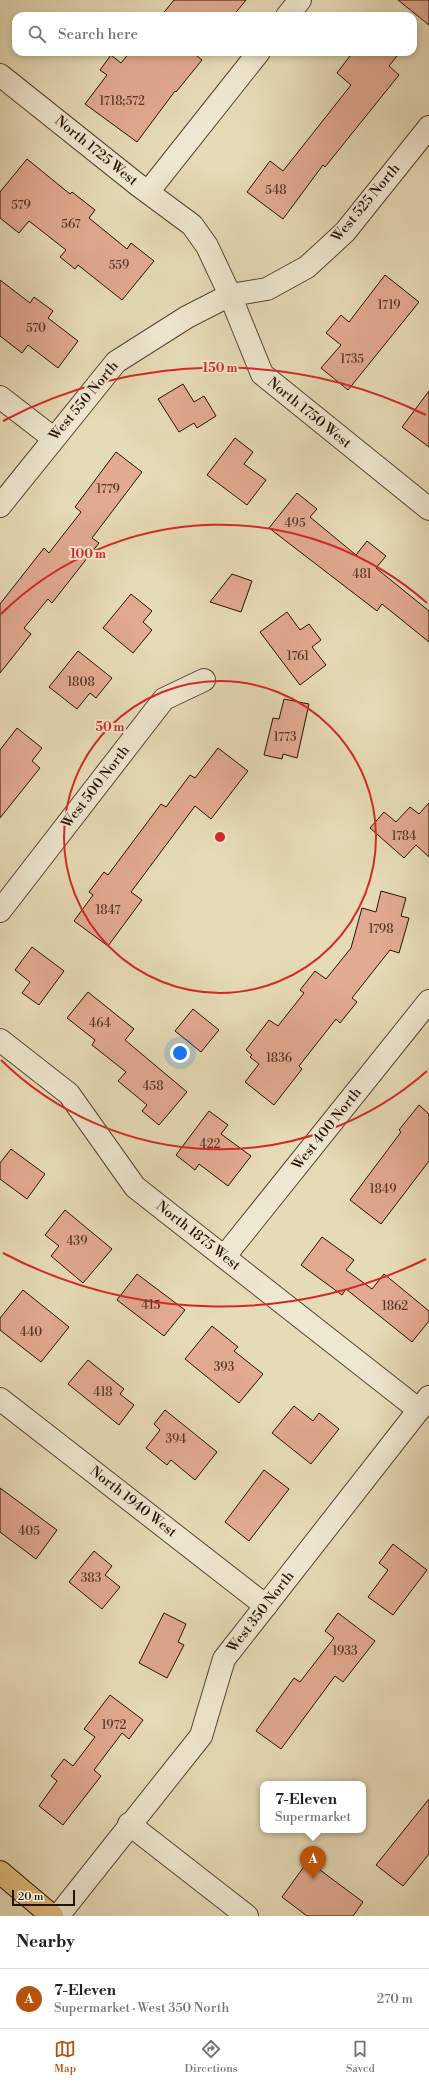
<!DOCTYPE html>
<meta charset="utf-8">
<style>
:root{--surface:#fff;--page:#f2f2f2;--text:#202124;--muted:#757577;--line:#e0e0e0;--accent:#b45309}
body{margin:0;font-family:"Libre Bodoni",serif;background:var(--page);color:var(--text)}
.scale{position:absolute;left:12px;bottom:10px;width:63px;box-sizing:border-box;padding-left:4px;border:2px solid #281005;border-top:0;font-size:11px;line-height:14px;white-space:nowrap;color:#281005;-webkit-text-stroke:3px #efe8d0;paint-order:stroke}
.you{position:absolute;left:180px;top:1053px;width:14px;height:14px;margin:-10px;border:3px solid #fff;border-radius:50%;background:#1a73e8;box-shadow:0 0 0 6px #1a73e833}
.badge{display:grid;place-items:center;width:26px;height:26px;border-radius:50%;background:var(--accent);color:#fff;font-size:13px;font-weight:700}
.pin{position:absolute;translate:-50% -33px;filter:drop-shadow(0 1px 2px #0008)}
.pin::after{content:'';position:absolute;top:21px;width:14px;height:12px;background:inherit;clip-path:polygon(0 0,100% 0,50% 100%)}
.popup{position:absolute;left:260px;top:1781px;width:106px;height:52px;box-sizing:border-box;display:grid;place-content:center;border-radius:8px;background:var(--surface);filter:drop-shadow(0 1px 3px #0005);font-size:13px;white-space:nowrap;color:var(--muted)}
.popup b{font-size:15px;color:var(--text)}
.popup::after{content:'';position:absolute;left:50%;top:100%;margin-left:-8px;border:8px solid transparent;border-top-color:var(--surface)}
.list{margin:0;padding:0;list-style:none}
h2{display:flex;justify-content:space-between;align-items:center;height:52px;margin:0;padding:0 16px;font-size:17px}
h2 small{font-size:13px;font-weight:400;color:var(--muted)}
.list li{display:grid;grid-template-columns:26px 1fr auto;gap:12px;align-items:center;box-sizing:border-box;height:60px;padding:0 16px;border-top:1px solid var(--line)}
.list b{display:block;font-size:15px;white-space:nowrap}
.list p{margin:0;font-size:13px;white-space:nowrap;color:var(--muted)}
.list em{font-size:13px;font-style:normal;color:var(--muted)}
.icon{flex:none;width:22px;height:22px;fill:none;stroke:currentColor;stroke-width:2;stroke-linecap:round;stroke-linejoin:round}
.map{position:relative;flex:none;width:429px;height:1916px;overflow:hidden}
.search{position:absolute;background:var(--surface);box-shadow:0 2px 6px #0003;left:12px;right:12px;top:12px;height:44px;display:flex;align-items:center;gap:10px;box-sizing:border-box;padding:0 14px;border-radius:12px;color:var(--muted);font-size:15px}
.sheet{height:112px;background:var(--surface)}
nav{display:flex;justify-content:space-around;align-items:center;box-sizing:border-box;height:56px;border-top:1px solid var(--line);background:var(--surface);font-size:11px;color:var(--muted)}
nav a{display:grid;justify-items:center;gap:2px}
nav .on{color:var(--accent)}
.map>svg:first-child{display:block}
</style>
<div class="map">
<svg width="429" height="1916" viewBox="0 0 429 1916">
<rect width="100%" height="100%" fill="#e6dbb7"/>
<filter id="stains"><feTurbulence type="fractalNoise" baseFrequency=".005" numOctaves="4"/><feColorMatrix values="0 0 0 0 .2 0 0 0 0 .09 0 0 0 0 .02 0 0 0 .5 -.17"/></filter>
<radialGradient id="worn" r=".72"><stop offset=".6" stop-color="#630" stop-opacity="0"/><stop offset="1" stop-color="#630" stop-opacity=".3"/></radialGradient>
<g fill="#e2aa91" stroke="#281005">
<path d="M 174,0 L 246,0 L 233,16 L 161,16 Z"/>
<path d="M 398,0 L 429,0 L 429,25 Z"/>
<path d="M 130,52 L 192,52 L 202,60 L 176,92 L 175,91 L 137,142 L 85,104 L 107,75 L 100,70 L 111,55 L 121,63 Z"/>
<path d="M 353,52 L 400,52 L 389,66 L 399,75 L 325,167 L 323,165 L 283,219 L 247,192 L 270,161 L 283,171 L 351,85 L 337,73 Z"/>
<path d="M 27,159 L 70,194 L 72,192 L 95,210 L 89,218 L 127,249 L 131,243 L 154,261 L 122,300 L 78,265 L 75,269 L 60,257 L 66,250 L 29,221 L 19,233 L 0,218 L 0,192 Z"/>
<path d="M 385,275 L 419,302 L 348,390 L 321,368 L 341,345 L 326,333 L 341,315 L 349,322 Z"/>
<path d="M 0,280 L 30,303 L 34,297 L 53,311 L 48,318 L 78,341 L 58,368 L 28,345 L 22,353 L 0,336 Z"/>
<path d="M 183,384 L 194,402 L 204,396 L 216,416 L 197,428 L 194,423 L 179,432 L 158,399 Z"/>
<path d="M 429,391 L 429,447 L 402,427 Z"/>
<path d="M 235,438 L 253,452 L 244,464 L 266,480 L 247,505 L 207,475 Z"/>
<path d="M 116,452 L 142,472 L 92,538 L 99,543 L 52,603 L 48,599 L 24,628 L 31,634 L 0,673 L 0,604 L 44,548 L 49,553 L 81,512 L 75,507 Z"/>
<path d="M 297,493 L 317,509 L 310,517 L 356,555 L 367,541 L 386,556 L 376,568 L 429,611 L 429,642 L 382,604 L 377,611 L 269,528 Z"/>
<path d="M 232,574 L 252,581 L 241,612 L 210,602 Z"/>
<path d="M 131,594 L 152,611 L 143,622 L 152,630 L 133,653 L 103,628 Z"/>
<path d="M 287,612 L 300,630 L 309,624 L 321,640 L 312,647 L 326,665 L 300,685 L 260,632 Z"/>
<path d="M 78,651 L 112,678 L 96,698 L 90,693 L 77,709 L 49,687 Z"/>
<path d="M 284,699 L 309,704 L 297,758 L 283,754 L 282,759 L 264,755 L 273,718 L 279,719 Z"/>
<path d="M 17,728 L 42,748 L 32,761 L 40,768 L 0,818 L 0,750 Z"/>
<path d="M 218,748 L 248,771 L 211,819 L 195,806 L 131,892 L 142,900 L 108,946 L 74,921 L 93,895 L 89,892 L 104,872 L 108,875 L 161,804 L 166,807 L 190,775 L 195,778 Z"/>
<path d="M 429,803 L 429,857 L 416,845 L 404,858 L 370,828 L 384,812 L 396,822 L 410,807 L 419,814 Z"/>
<path d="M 381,891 L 406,898 L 401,916 L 409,918 L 399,953 L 390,950 L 352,998 L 357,1002 L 340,1023 L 336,1019 L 299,1066 L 302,1069 L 274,1105 L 245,1082 L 259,1064 L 250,1057 L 252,1055 L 246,1050 L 269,1020 L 278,1026 L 304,993 L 300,990 L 315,971 L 326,979 L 351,948 L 362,908 L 376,912 Z"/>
<path d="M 32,947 L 64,971 L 39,1005 L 22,993 L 30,982 L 15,970 Z"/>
<path d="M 88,992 L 134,1029 L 125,1040 L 187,1092 L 159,1125 L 142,1111 L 147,1105 L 118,1081 L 126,1072 L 92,1045 L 95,1040 L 67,1018 Z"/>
<path d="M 193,1009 L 219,1030 L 201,1052 L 175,1031 Z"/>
<path d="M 419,1105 L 429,1114 L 429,1161 L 381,1224 L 350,1200 L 401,1132 L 399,1130 Z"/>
<path d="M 209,1111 L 228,1125 L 221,1134 L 251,1156 L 228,1186 L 199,1164 L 195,1170 L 176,1155 Z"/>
<path d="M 11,1149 L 45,1174 L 27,1199 L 0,1179 L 0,1163 Z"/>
<path d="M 65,1210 L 112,1249 L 83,1283 L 51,1256 L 59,1246 L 45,1235 Z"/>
<path d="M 322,1237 L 354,1260 L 346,1270 L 372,1289 L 384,1274 L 429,1311 L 429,1321 L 412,1342 L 346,1289 L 342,1295 L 301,1265 Z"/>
<path d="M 137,1274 L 185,1310 L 164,1336 L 117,1300 Z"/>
<path d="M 23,1290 L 69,1327 L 41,1362 L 0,1330 L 0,1318 Z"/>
<path d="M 212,1326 L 238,1347 L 234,1351 L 263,1374 L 239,1403 L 185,1359 Z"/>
<path d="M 88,1360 L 124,1389 L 120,1394 L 134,1405 L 119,1425 L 68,1384 Z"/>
<path d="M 294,1406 L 313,1421 L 319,1413 L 339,1429 L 311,1464 L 272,1433 Z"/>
<path d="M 165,1410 L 217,1452 L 195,1480 L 171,1460 L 167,1465 L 146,1448 L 160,1430 L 154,1424 Z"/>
<path d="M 264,1470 L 289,1489 L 249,1541 L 225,1522 Z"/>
<path d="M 0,1488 L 57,1530 L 36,1559 L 0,1532 Z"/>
<path d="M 393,1544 L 427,1570 L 393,1615 L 368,1597 L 388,1570 L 379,1563 Z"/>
<path d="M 94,1551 L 112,1566 L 105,1575 L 120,1587 L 102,1609 L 69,1582 Z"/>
<path d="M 164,1613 L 186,1624 L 178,1642 L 184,1645 L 167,1678 L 139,1663 Z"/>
<path d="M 338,1613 L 375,1641 L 343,1682 L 335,1676 L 281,1749 L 256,1731 L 294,1678 L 300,1682 L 334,1638 L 325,1631 Z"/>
<path d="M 110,1695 L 143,1720 L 129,1739 L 122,1733 L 94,1770 L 101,1776 L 63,1825 L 39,1806 L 57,1781 L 51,1776 L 64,1759 L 73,1766 L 95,1737 L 84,1729 Z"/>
<path d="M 429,1799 L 429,1854 L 403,1886 L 376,1865 Z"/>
<path d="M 308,1861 L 363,1902 L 353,1916 L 307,1916 L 282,1897 Z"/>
</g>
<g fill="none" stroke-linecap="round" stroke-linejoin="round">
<defs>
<g id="minor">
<path d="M 287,16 L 300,0"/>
<path d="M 0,75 L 138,185 L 192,225 L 207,246 L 230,295 L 262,374 L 429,509"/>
<path d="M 148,192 L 259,52"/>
<path d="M 0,397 L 53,438"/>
<path d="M 0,506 L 116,362 L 187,317 L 230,295 L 267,289 L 307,267 L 345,232 L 429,127"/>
<path d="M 0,911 L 164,699 L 204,680"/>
<path d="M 0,1040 L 69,1094 L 135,1187 L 419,1410"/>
<path d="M 224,1257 L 429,1001"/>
<path d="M 0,1399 L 266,1606"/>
<path d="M 129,1824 L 247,1916"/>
<path d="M 58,1916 L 201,1736 L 224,1659 L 429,1397"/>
</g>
<path id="major" d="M 0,1872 L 52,1916"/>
</defs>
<use href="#minor" stroke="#584332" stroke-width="24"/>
<use href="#major" stroke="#281005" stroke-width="24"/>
<use href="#minor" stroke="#efe8d0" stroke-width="22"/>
<use href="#major" stroke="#e3be7c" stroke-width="22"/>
</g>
<g fill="none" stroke="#d62828" stroke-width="2">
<circle cx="220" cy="837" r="156"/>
<path d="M427 1071A313 313 0 0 1 1 1060M1 614A313 313 0 0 1 427 603"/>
<path d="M426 1259A469 469 0 0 1 3 1253M3 421A469 469 0 0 1 426 415"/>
</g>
<g text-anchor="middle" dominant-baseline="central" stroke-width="4" stroke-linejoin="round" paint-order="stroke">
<g font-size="12" fill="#563628">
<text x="122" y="101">1718;572</text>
<text x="276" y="190">548</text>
<text x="21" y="205">579</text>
<text x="71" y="224">567</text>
<text x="119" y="265">559</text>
<text x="389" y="305">1719</text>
<text x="36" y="328">570</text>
<text x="352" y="359">1735</text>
<text x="108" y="489">1779</text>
<text x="295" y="523">495</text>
<text x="362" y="574">481</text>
<text x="298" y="656">1761</text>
<text x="81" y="682">1808</text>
<text x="285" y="737">1773</text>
<text x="404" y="836">1784</text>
<text x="108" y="910">1847</text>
<text x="381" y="929">1798</text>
<text x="100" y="1023">464</text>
<text x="279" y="1058">1836</text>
<text x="153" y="1086">458</text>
<text x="210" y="1144">422</text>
<text x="383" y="1189">1849</text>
<text x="77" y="1241">439</text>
<text x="151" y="1305">415</text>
<text x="395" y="1306">1862</text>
<text x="31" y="1332">440</text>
<text x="224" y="1367">393</text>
<text x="103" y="1392">418</text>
<text x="176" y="1439">394</text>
<text x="29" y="1531">405</text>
<text x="91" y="1578">383</text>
<text x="345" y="1651">1933</text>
<text x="114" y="1725">1972</text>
</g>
<g font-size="14" fill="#281005" stroke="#efe8d0">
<text transform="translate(96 151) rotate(39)">North 1725 West</text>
<text transform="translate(366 203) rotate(-50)">West 525 North</text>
<text transform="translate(84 401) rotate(-50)">West 550 North</text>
<text transform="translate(309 413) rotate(39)">North 1750 West</text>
<text transform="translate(96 787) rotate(-52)">West 500 North</text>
<text transform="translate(327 1129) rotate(-51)">West 400 North</text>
<text transform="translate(198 1236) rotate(38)">North 1875 West</text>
<text transform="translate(133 1502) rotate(38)">North 1940 West</text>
<text transform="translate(261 1612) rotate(-52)">West 350 North</text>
</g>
</g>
<circle cx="220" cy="837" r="6" fill="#d62828" stroke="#efe8d0" stroke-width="2"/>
<g font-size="12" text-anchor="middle" font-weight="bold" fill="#d62828" stroke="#efe8d0" stroke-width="4" stroke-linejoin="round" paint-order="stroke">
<text x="220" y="372">150 m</text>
<text x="88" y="558">100 m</text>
<text x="110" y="731">50 m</text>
</g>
<rect width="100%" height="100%" filter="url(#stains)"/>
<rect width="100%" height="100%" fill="url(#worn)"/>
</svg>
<div class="scale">20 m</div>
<div class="you"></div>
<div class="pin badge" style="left:313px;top:1879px">A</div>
<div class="popup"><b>7-Eleven</b>Supermarket</div>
<div class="search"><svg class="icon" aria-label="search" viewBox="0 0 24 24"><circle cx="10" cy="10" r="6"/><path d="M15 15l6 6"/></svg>Search here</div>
</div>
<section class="sheet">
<h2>Nearby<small></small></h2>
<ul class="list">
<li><span class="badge">A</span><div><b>7-Eleven</b><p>Supermarket · West 350 North</p></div><em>270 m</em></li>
</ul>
</section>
<nav>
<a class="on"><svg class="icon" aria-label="map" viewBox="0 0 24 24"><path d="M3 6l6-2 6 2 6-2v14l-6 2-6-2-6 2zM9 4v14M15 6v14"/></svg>Map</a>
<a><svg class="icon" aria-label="directions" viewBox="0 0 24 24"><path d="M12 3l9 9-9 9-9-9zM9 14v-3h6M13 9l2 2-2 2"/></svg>Directions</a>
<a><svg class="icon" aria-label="saved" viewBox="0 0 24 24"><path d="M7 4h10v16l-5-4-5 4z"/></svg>Saved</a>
</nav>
